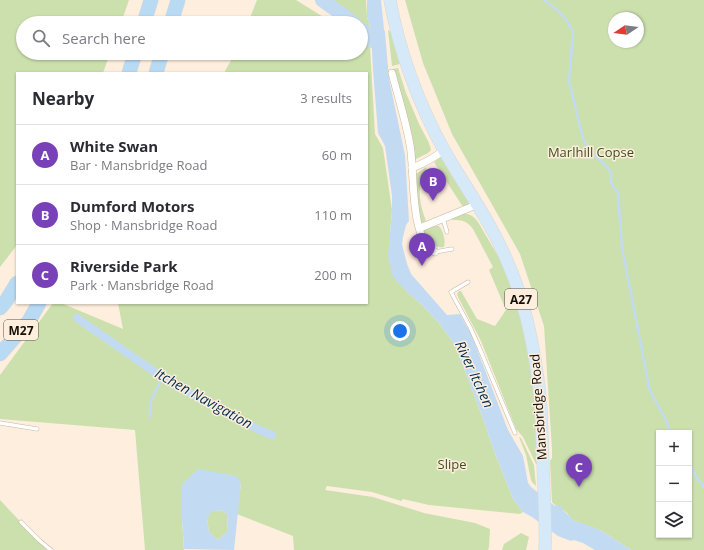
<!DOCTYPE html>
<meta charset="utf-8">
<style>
:root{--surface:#fff;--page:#f2f2f3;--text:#2b2b33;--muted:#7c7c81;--line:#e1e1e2;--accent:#7941b7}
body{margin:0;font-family:"Open Sans",sans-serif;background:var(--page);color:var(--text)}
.controls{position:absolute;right:12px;bottom:12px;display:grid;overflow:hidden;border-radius:0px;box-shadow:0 1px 3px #0004}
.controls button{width:36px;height:36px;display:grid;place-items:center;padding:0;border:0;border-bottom:1px solid var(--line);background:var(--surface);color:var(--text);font:20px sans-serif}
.compass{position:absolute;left:608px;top:12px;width:36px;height:36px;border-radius:50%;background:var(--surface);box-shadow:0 1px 3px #0004;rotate:257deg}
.you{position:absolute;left:400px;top:331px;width:14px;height:14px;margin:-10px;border:3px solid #fff;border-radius:50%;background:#1a73e8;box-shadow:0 0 0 6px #1a73e833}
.badge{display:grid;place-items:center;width:26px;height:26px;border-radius:50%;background:var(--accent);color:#fff;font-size:13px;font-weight:700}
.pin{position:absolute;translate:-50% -33px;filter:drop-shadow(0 1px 2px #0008)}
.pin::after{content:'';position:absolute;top:21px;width:14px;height:12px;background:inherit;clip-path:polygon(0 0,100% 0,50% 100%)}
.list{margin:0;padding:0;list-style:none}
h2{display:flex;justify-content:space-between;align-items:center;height:52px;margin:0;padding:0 16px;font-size:17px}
h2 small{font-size:13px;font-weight:400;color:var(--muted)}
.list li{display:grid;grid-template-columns:26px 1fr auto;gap:12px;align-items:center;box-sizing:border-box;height:60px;padding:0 16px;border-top:1px solid var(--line)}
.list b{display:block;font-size:15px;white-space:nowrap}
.list p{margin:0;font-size:13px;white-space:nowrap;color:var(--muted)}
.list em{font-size:13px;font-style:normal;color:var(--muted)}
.icon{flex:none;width:22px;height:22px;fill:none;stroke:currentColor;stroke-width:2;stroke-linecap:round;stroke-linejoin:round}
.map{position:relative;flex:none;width:704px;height:550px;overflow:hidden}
.search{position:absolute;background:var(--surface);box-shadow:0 1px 3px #0004;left:16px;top:16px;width:352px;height:44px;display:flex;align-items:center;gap:10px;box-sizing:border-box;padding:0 14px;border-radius:22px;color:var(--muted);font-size:15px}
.panel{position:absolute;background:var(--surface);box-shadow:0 1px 3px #0004;left:16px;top:72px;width:352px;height:232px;border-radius:0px}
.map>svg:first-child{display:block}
</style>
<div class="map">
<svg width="704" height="550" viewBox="0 0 704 550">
<rect width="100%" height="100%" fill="#fdeedd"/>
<g fill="#cce0ae" fill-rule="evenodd">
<path d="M 0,0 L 129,0 L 121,23 L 23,23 L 23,53 L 110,53 L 103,73 L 17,73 L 17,245 L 0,267 Z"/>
<path d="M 257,0 L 296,0 L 333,23 L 248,23 Z"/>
<path d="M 327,0 L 366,0 L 367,17 L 371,30 L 370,31 L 364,24 Z"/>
<path d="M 405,0 L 704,0 L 704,550 L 631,550 L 602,531 L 572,520 C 570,516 566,512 563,510 C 559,507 555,506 552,502 L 550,461 L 552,458 L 552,449 L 544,326 L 520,254 L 452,134 L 423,63 ZM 614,18 L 638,18 L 638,42 L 614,42 ZM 659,433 L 689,433 L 689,535 L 659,535 Z"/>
<path d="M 388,30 L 391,32 L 400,64 L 392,66 Z"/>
<path d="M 361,40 L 370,46 L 375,134 L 383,148 L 392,210 L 390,233 L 407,292 L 420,303 L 439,323 L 455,345 L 481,413 L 494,451 L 513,499 L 523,512 L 520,514 L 429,505 L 403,499 L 401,501 L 372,492 L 327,486 L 325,490 L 373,497 L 424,513 L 475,523 L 490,529 L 489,547 L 488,550 L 294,550 L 293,536 L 237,514 L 241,483 L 182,484 L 182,520 L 184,550 L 145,550 L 135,430 L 0,419 L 0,375 L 53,303 L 61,303 L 123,329 L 118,303 L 367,303 L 367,73 L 224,73 L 235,53 L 361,53 Z"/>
<path d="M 398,68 L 406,93 L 419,124 L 429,143 L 431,150 L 428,153 L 414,160 C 414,130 402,101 393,73 L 393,69 Z"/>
<path d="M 441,157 L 443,159 L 470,203 L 468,205 L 463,207 L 434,162 Z"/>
<path d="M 426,167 L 427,172 C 421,175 421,179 420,186 C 419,200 421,207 426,221 L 421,223 L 417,212 L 416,174 Z"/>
<path d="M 463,214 C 470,213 474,217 478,222 L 504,266 L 515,291 L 528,346 L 534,397 L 537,464 L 536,464 L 523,437 L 516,429 L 481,341 L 458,297 L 457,294 L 459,291 L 461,291 L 477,319 L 495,326 L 506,310 L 489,270 L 493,267 L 473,229 C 466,220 462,220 451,220 Z"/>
<path d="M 435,226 L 439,226 C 443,231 446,240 444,247 C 432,249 428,239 423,230 Z"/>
<path d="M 519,437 L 521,438 L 534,465 L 536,486 L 533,483 L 531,480 L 526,455 Z"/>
<path d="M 0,500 L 47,550 L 0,550 Z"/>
<path d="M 221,510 L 227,514 L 228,531 L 218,540 L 209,532 L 207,519 L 210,512 Z"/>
<path d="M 521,533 L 529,537 L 526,550 L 502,550 L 504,544 Z"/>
</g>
<g fill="#c3dbf2" fill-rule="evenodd">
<path d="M 367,0 L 381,0 L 384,29 L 385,32 L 389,79 L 405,155 L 409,221 L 406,225 L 403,237 L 402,244 L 407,264 L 411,274 L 447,315 L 460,314 L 472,336 L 508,430 L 523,456 L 528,483 L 531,487 L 555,506 L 561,506 L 562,509 L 568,515 L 570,516 L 572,520 L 587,525 L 602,531 L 631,550 L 595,550 L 583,543 L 574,540 L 571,541 L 558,536 L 532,517 L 523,512 L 513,499 L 494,451 L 481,413 L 455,345 L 439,323 L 420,303 L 407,292 L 393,277 L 388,256 L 392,210 L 392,196 L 385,146 L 378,133 L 373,70 L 371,30 L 367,17 Z"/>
<path d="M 198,469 L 236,476 L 241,483 L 234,550 L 184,549 L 182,520 L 182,484 ZM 221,510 L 227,514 L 228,531 L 218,540 L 209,532 L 207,519 L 211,512 Z"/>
</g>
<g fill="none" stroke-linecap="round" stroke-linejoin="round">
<g stroke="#c3dbf2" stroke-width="2.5">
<path d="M 544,0 C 557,9 569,19 573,34 L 569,81 L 583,139 L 588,149 L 604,164 L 611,172 L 611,183 L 618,193 L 622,248 L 650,391 L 666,420 L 670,433"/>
<path d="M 150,417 L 151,401 L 162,378"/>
<path d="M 689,464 L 697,478 L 704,487"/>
</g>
<path stroke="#c3dbf2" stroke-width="8" d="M 77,318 L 169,382 L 257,429 L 272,435"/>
<g stroke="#c3dbf2" stroke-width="14">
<path d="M 322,0 L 354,23"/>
<path d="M 361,29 L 378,45"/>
</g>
<defs>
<g id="service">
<path d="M 443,219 L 447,232"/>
<path d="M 435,252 L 452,249"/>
<path d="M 468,282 L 451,292 L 470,327 L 479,347 L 515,433"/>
<path d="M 0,423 L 37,429"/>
<path d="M 21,522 L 40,541 L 51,550"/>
</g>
<g id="minor">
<path d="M 392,73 C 398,97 406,121 410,145 C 415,169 409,240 435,252"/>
<path d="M 412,168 C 425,163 434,158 444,150"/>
<path d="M 420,228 L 476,205"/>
</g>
<path id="primary" d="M 390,0 C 399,51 419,105 444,150 C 465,187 491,222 507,261 C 526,303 535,350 540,396 C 542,419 542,442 543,465 C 544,493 546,522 545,550"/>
<g id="motorway">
<path d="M 144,23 L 151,0"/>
<path d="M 171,23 L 178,0"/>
<path d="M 129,73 L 135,53"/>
<path d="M 156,73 L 162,53"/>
<path d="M 0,308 L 6,301 L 17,283"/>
<path d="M 0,354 L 29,321 L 39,303"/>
</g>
</defs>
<use href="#service" stroke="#c8b7a2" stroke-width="4.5"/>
<use href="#minor" stroke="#c8b7a2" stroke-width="8"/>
<use href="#primary" stroke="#d9d8d7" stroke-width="13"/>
<use href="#motorway" stroke="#d9d8d7" stroke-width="15"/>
<use href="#service" stroke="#fff" stroke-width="3.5"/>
<use href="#minor" stroke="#fff" stroke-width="7"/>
<use href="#primary" stroke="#d5e9f8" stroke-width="12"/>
<use href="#motorway" stroke="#b9daf3" stroke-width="14"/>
</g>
<g text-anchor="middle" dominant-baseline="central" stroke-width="3" stroke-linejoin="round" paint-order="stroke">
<g fill="#fdeedd" stroke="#5a5147" stroke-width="1">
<rect x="505" y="289" width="32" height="20" rx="3"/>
<rect x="4" y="320" width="34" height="20" rx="3"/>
</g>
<g font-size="12" font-weight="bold" fill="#140e07">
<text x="521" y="299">A27</text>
<text x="21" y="330">M27</text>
</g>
<g font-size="13" fill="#3e4f1b" stroke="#fdeedd">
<text x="591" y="152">Marlhill Copse</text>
<text x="452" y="464">Slipe</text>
</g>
<g font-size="13" fill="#140e07" stroke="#fdeedd">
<text transform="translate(538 407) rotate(-94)">Mansbridge Road</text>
</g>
<g font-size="14" font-style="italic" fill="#002c4f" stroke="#fdeedd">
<text transform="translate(475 374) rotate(65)">River Itchen</text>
<text transform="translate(204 398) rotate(29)">Itchen Navigation</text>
</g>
</g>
</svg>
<div class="controls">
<button>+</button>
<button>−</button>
<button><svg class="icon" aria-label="layers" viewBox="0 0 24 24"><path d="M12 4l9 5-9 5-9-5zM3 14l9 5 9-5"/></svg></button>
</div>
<svg class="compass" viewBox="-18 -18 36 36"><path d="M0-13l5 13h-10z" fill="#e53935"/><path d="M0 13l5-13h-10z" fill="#7c7c81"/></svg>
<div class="you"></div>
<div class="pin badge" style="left:422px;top:266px">A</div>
<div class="pin badge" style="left:433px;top:201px">B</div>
<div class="pin badge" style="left:579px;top:487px">C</div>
<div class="search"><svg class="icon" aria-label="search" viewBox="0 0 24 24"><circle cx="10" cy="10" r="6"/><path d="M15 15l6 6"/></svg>Search here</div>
<section class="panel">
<h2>Nearby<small>3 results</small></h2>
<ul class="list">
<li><span class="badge">A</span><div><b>White Swan</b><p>Bar · Mansbridge Road</p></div><em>60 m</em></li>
<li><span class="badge">B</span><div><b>Dumford Motors</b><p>Shop · Mansbridge Road</p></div><em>110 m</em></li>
<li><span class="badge">C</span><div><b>Riverside Park</b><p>Park · Mansbridge Road</p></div><em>200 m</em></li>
</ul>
</section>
</div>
